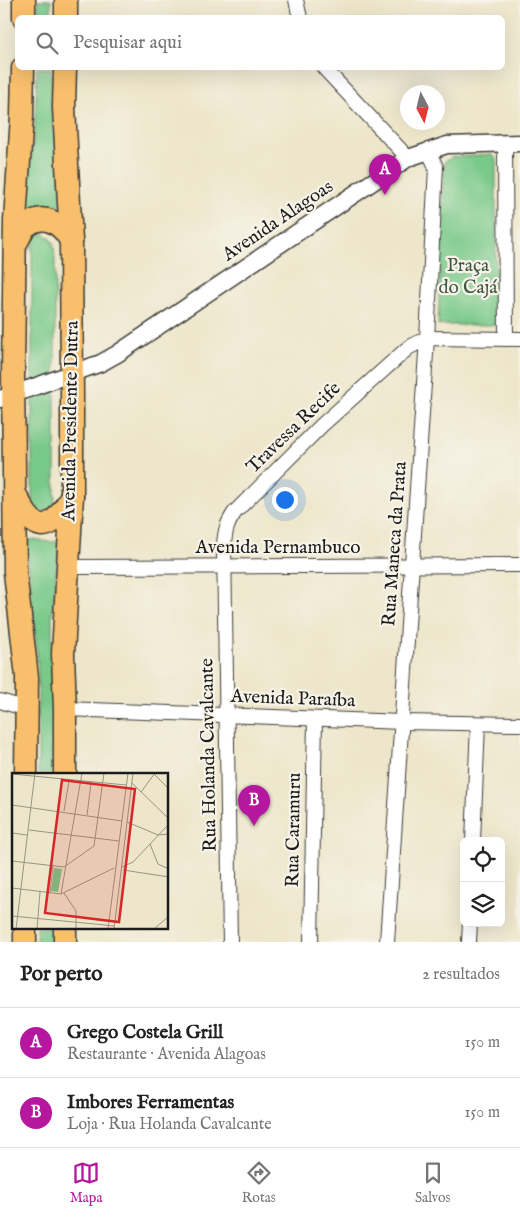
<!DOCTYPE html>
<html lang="pt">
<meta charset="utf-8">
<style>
:root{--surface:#fff;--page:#f2f2f2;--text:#222;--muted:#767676;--line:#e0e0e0;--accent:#b5179e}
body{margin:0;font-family:"IM FELL English",serif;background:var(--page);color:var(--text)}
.controls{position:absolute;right:15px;bottom:15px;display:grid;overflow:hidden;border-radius:8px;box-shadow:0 5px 20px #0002}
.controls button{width:45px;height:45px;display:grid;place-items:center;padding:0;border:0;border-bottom:1px solid var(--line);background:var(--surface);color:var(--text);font:25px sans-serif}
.compass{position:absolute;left:400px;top:85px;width:45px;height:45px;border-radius:50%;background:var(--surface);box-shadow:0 5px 20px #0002;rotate:173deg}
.you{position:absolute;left:284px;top:499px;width:18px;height:18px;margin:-12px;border:4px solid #fff;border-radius:50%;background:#1a73e8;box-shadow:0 0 0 8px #1a73e833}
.badge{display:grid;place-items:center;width:32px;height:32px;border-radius:50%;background:var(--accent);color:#fff;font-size:16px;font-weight:700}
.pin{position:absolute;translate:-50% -41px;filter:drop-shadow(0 1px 2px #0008)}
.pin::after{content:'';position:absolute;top:26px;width:18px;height:15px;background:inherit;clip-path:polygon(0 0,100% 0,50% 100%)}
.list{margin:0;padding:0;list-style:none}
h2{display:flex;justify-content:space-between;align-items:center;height:65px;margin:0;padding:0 20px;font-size:21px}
h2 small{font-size:16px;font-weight:400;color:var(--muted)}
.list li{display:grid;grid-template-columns:32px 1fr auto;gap:15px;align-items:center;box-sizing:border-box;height:70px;padding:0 20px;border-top:1px solid var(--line)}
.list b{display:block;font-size:19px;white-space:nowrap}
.list p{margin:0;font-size:16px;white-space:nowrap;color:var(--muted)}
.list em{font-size:16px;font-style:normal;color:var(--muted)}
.icon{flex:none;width:28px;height:28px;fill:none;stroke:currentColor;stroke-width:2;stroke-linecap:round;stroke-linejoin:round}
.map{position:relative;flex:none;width:520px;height:942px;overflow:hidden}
.search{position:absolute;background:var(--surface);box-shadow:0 5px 20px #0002;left:15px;right:15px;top:15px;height:55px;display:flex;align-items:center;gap:12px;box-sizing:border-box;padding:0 18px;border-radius:8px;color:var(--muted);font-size:19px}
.sheet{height:205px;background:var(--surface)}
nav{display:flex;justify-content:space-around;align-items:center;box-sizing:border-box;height:70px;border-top:1px solid var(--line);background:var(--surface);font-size:14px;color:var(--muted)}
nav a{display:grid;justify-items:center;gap:2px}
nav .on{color:var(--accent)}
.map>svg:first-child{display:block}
</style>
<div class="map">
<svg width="520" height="942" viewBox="0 0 520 942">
<rect width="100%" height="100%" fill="#f7f3e8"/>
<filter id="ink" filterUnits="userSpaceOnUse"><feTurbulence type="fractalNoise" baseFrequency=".02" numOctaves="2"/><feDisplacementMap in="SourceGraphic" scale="10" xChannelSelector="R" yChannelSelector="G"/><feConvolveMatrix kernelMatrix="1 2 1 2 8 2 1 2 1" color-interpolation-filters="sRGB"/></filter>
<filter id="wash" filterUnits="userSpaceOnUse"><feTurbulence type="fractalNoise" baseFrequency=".0096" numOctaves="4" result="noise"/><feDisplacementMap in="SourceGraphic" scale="20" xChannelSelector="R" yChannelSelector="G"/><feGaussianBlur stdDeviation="1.12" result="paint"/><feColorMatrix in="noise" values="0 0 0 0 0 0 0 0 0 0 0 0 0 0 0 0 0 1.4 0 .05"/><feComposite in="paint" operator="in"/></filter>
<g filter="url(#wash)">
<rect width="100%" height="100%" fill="#ede6ca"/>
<g fill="#79c98a" stroke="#4a7253">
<rect x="38" y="0" width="13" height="17"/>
<path d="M 37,68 L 51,68 L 51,107 L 60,175 L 62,205 L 25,207 L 35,123 Z"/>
<path d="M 492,154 L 496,159 L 496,325 L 438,325 L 444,162 L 452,157 Z"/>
<path d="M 41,233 C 55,237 54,246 55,259 L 55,500 L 53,507 L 48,512 C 37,511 34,508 32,498 L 32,244 L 36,236 Z"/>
<path d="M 26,539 L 51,542 L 60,540 L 52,615 L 52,774 L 38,774 L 38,666 Z"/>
<rect x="37" y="928" width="17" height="14"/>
</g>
</g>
<g filter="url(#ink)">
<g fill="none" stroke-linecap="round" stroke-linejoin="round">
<defs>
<g id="minor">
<path d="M 296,0 L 300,18"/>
<path d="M 324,68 L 408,158"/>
<path d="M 505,143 L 506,339"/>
<path d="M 67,567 L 520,565"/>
<path d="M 0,701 L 27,709"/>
<path d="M 65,709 L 402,722 L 520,724"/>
<path d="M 473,841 L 478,724"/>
<path d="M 230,942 L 224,545 C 225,531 227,523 235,512 L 322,425 L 408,348 L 427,338 L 520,339"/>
<path d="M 311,942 L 315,719"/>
<path d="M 387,942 L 427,338 L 436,167 L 428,150"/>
<path d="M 469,942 L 470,923"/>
</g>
<path id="tertiary" d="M 0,399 L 101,363 L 117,354 L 408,158 L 447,145 L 520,143"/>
<g id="trunk">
<path d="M 24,18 L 24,0"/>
<path d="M 66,18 L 66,0"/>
<path d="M 23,68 L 22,116 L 15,220 L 13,371 L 15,572 L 27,677 L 26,774"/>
<path d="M 65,68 L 64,107 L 71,241 L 72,396 L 72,496 L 63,654 L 65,709 L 65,774"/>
<path d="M 16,243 C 19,238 22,230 26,226 C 44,211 62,224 71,241"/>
<path d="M 15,494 C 19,501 22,508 27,515 C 46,540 63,512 72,496"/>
<path d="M 65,928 L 65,942"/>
<path d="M 25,942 L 25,928"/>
</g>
</defs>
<use href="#minor" stroke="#3b3a36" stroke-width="16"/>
<use href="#tertiary" stroke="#3b3a36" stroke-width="19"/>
<use href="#trunk" stroke="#3b3a36" stroke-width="25"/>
<use href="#minor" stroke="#fff" stroke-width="14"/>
<use href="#tertiary" stroke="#fff" stroke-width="16"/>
<use href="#trunk" stroke="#f8bf6c" stroke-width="22"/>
</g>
</g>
<g text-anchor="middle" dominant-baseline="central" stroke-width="4.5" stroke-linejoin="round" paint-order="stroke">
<g font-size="19" fill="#1c1c1c" stroke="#f7f3e8">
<text transform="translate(278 221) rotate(-34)">Avenida Alagoas</text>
<text transform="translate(71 421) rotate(-89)">Avenida Presidente Dutra</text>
<text transform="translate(294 428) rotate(-44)">Travessa Recife</text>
<text transform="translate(395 544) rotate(-86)">Rua Maneca da Prata</text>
<text x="278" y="548">Avenida Pernambuco</text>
<text transform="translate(293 699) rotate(2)">Avenida Paraíba</text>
<text transform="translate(209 755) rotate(-91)">Rua Holanda Cavalcante</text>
<text transform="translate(294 830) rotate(-89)">Rua Caramuru</text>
</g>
<g font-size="19" fill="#3d5942" stroke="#f7f3e8">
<text x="468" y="266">Praça<tspan x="468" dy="22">do Cajá</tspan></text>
</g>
</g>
<g transform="translate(12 773)">
<rect width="156" height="156" fill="#ede6ca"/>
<path d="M 42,95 L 50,96 L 46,119 L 39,118 Z" fill="#79c98a"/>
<path fill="none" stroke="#999584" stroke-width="1" d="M 141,0 L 157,16M 0,1 L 114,12M 120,10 L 157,46M 129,19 L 143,0M 0,32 L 110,48M 52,38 L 57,8M 75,42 L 79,10M 115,49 L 146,62 L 157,61M 17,57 L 107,68M 0,60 L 15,62M 138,71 L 146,91 L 157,96M 0,88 L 52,94 L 82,73 L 92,0M 110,94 L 121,89 L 157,51M 111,97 L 157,104M 0,115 L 49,121 L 102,95M 38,120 L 41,93M 52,120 L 64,138 L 64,156M 49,121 L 70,0M 0,143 L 103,153M 4,156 L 23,0M 25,156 L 28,119M 96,156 L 116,0M 102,156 L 121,0M 142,156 L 157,143"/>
<path fill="#d62828" fill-opacity="0.15" stroke="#d62828" stroke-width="2.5" d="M 50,7 L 123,16 L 107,149 L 33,140 Z"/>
<rect width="156" height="156" fill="none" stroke="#1c1c1c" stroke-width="2.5"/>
</g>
</svg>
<div class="controls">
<button><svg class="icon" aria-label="locate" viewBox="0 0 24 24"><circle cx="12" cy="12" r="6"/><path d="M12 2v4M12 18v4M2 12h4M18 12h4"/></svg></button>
<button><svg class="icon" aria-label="layers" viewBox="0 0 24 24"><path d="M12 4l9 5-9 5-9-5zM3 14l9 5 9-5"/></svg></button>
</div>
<svg class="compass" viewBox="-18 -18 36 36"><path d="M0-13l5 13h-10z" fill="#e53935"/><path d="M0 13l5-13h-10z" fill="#767676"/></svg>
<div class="you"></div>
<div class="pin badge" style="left:385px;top:195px">A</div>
<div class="pin badge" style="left:254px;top:826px">B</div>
<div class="search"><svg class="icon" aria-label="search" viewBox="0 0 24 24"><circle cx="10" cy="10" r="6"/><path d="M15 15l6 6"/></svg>Pesquisar aqui</div>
</div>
<section class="sheet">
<h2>Por perto<small>2 resultados</small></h2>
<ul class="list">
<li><span class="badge">A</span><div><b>Grego Costela Grill</b><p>Restaurante · Avenida Alagoas</p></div><em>150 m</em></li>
<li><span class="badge">B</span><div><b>Imbores Ferramentas</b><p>Loja · Rua Holanda Cavalcante</p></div><em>150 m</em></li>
</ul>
</section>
<nav>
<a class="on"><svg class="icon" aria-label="map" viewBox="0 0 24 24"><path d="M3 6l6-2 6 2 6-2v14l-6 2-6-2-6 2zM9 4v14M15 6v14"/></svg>Mapa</a>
<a><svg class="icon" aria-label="directions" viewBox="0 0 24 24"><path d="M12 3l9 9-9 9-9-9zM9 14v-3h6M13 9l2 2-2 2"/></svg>Rotas</a>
<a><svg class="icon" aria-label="saved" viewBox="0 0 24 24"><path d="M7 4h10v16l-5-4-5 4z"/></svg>Salvos</a>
</nav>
